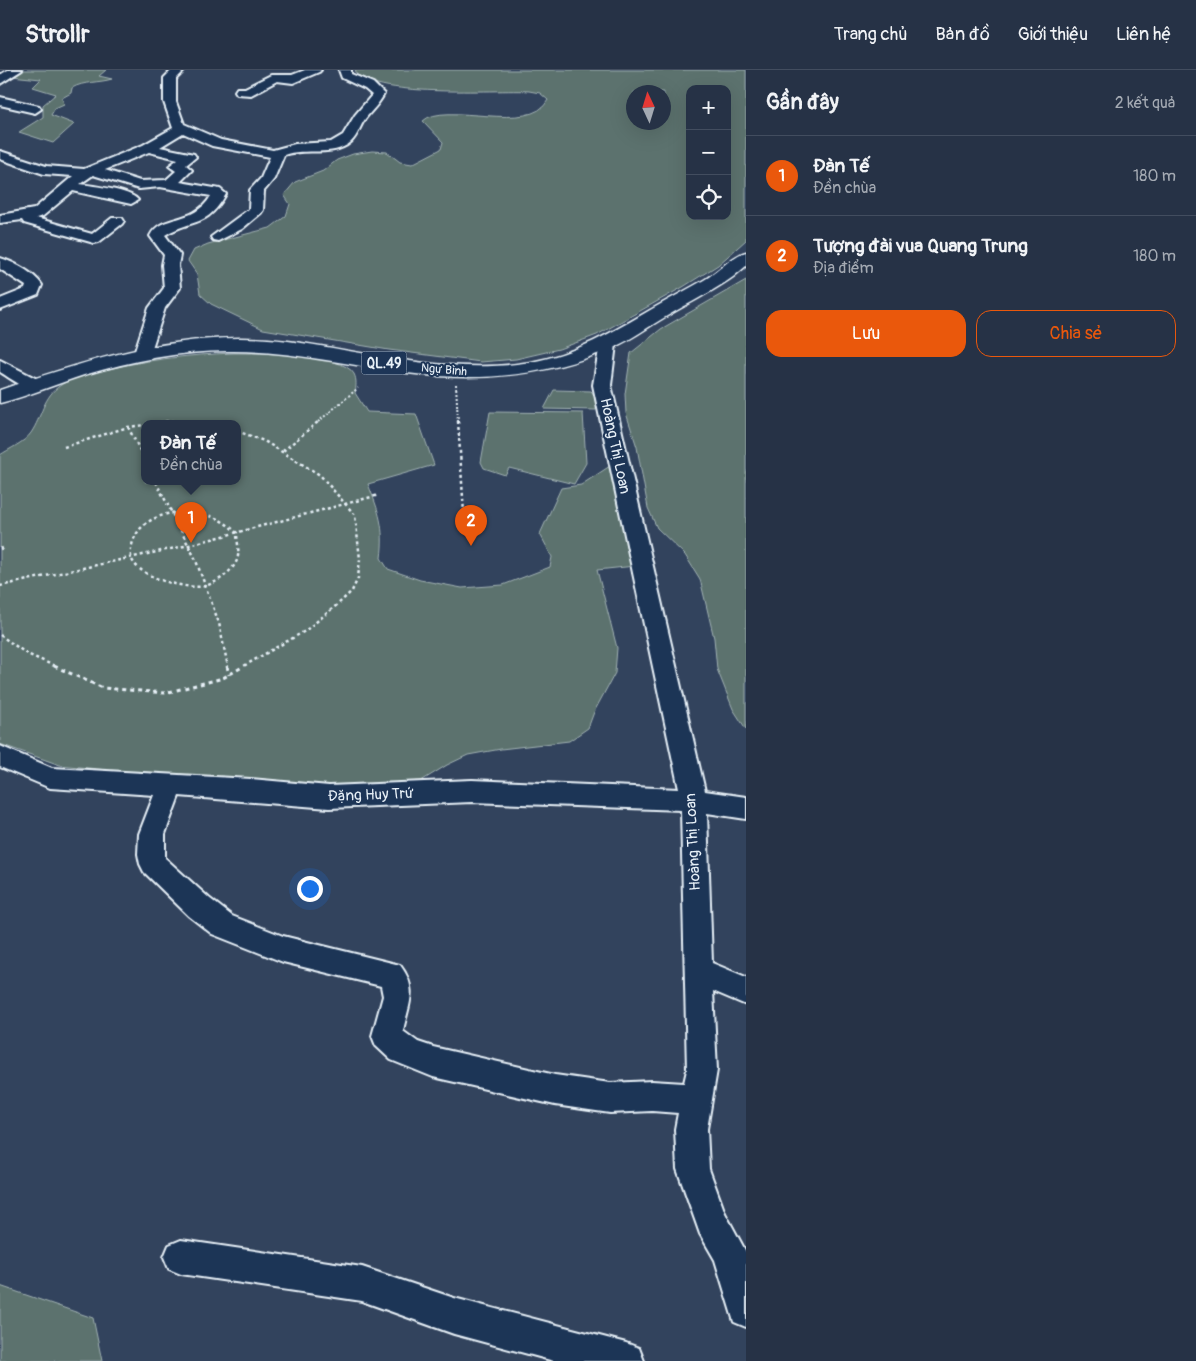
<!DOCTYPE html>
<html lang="vi">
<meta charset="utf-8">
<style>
:root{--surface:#263246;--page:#323e51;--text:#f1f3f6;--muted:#a4aab3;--line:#424d5f;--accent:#ea580c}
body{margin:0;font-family:Pangolin,sans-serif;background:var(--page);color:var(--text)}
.controls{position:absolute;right:15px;top:15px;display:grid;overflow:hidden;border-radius:10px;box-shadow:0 5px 20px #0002}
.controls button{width:45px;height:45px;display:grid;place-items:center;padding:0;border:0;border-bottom:1px solid var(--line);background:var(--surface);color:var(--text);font:25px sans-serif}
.compass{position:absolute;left:626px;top:15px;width:45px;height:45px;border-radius:50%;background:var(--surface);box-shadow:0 5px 20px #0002;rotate:356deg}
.you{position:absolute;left:309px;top:818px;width:18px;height:18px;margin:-12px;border:4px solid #fff;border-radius:50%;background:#1a73e8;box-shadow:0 0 0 8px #1a73e833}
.badge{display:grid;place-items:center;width:32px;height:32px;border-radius:50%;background:var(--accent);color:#fff;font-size:16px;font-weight:700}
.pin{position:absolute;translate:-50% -41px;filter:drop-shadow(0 1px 2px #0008)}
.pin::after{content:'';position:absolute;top:26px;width:18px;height:15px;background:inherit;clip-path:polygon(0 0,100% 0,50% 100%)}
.popup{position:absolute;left:141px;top:350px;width:100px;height:65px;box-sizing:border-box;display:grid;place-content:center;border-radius:10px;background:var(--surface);filter:drop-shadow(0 1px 4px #0005);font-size:16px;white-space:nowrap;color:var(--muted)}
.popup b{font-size:19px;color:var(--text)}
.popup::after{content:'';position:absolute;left:50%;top:100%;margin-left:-10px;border:10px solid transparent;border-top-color:var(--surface)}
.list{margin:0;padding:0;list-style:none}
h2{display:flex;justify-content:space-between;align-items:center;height:65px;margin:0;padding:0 20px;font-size:21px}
h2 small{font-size:16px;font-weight:400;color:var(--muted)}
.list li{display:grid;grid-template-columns:32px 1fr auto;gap:15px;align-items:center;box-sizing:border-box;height:80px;padding:0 20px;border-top:1px solid var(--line)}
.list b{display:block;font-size:19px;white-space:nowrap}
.list p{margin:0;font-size:16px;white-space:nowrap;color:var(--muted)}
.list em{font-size:16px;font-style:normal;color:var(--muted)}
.actions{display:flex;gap:10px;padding:15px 20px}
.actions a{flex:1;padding:11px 0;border:1px solid var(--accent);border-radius:15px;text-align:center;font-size:18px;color:var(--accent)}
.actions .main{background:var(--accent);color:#fff}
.icon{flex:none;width:28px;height:28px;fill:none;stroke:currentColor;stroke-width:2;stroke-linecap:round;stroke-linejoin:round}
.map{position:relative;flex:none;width:746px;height:1291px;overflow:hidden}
header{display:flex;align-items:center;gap:30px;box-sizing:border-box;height:70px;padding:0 25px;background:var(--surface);border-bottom:1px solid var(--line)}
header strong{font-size:24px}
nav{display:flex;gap:28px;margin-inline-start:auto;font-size:18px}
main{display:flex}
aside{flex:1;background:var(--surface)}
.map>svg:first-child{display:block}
</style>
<header>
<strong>Strollr</strong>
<nav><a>Trang chủ</a><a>Bản đồ</a><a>Giới thiệu</a><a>Liên hệ</a></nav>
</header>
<main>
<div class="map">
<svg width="746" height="1291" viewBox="0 0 746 1291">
<rect width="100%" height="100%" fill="#32435d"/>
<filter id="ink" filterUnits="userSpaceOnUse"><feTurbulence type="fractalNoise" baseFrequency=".02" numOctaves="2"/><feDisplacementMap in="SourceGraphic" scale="10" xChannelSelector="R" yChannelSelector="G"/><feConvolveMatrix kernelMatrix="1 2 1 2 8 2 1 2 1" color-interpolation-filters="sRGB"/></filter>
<g filter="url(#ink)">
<g fill="#5b726e" stroke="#a2b2b3" fill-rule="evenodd">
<path d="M 19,0 L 106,0 L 99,6 L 112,9 C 99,13 84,11 72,18 L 71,23 L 62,28 L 64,34 L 55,38 L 51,45 L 74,54 L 53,73 L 19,62 L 43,47 L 43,35 L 56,24 L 33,17 L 41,9 L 11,6 Z"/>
<path d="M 355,0 L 746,0 L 746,170 L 718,195 L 683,217 L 597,265 L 559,279 L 516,289 L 481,292 L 389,280 L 263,259 L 211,234 L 200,224 L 197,204 L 188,191 L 194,180 L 208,174 L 270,158 L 286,146 L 290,134 L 284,125 L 295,112 L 323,101 L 337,90 L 353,84 L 372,81 L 387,82 L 400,92 L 412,94 L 441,79 L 443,72 L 423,51 C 444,30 531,65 548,30 L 540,23 L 529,21 C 499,19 366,29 355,0 ZM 690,19 L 727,19 L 727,146 L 690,146 ZM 634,22 L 664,22 L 664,52 L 634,52 Z"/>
<path d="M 746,210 L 746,659 L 733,639 L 717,599 L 714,568 L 700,509 L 685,485 L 657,458 L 648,438 L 637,377 L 626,343 L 625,324 L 631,283 L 661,259 Z"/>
<path d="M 234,283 C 256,283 343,283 354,304 C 357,310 356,317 355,323 L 367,342 L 416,344 L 434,395 L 368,414 C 379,442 385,457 381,488 L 388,499 L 420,510 L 462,518 L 503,515 L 550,497 L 552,487 L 540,464 L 561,418 L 581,415 L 610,396 L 615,398 L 635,496 L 597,500 L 617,578 L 615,603 L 594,642 L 588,658 L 569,671 L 501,679 L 468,685 L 447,695 L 418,713 L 355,717 L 155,705 L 60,695 L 0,674 L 0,385 C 9,379 25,372 31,363 C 42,347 43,326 61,315 C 71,308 86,305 97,302 C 142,290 187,285 234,283 ZM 145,354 L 237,354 L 237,412 L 145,412 Z"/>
<path d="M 554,320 L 591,321 L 597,328 L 596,340 L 544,339 Z"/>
<path d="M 490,342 L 583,343 L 586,393 L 574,414 L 509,398 L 505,405 L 484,398 L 481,392 Z"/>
<path d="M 0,1216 L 93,1248 L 102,1291 L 0,1291 Z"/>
</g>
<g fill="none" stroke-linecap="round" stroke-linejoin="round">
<defs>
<g id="minor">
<path d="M 8,0 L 22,0 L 0,14 L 0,5 Z"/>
<path d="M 172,0 L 185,0 L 176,9 L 176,32 L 184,54 L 221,70 L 273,80 L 295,74 L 331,72 L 343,65 L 355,45 L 372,25 L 365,19 L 342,8 L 339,0 L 351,0 L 351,4 L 373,13 L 384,24 C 379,34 372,40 365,49 C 360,56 358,65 351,72 C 333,88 304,77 284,85 L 274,109 L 264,121 L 263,140 L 261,143 L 242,159 L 218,171 L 213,170 L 211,167 L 249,139 L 250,120 L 261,108 L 270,87 L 212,76 L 183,63 L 160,77 L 194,84 L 196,87 L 186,95 L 192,100 L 180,112 L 220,119 L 226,124 C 207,158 194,148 165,165 L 180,185 L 178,195 L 180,218 L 165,238 L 150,284 L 148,288 L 136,288 L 134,284 L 149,238 L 164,218 L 162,195 L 164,185 L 150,166 C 161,143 193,156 211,126 L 160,117 L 139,119 L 93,105 L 80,114 C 94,116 130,120 138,130 L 131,134 L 73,121 L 43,146 L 36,148 L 92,164 L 112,148 L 122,148 L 124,151 L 122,154 L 99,172 L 94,173 L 24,153 L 22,150 L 0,153 L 0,145 L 34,139 L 73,106 L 44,104 L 0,89 L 0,81 L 46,96 L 84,99 L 143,75 L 173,58 L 164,32 L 164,8 ZM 149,82 L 178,89 L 169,96 L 176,101 L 166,110 L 140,111 L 105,100 Z"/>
<path d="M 305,0 L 321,0 L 319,2 L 293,13 L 277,11 L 251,25 L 237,24 L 235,21 L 237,18 L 245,18 L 271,5 L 292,5 Z"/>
<path d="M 0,27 L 39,36 L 41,39 L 35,43 L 0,35 Z"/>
<path d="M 0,188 C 14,192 34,203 42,215 L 38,225 L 0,240 L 0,229 L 25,219 L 26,216 L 0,199 Z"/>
<path d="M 608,269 L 614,270 L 616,274 L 611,315 L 705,721 L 746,727 L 746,749 L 707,743 L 712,893 L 746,907 L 746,935 L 713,921 L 717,1000 L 707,1059 L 709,1099 L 725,1143 L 746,1182 L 746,1257 L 734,1252 L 715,1190 L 700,1164 L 677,1099 L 675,1059 L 678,1043 L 652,1041 L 610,1043 L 555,1035 L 433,1007 L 391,990 L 376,976 L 372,966 L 383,926 L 381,916 L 283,892 L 212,864 L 189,846 L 144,802 L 140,794 L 138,784 L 139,764 L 154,725 L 50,718 L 0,697 L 0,676 L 52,698 L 251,709 L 329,716 L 472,710 L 679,719 L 593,315 L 600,274 L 602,270 ZM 179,726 L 329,738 L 472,732 L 681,740 L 687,1000 L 684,1013 L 652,1011 L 610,1013 L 555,1005 L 433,977 L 418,972 L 403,961 C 408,935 419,920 400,895 L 283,866 L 232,846 L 209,828 L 165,788 L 165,764 Z"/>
<path d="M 0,290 L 41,311 L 44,315 L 41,319 C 27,322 12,309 0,302 Z"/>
<path d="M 181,1170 L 362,1197 L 454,1228 L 626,1273 L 639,1278 L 644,1291 L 554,1291 L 454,1264 L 362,1231 L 181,1204 L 169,1199 L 164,1187 L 169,1175 Z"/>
</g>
<path id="highway" d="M 746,182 L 746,196 L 733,207 C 712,222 689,233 667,246 C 649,256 633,269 614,277 C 548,307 478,312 407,303 C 347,295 288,280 228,281 C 179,281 131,291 84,305 C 56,314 28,326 0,333 L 0,320 C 93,288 189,258 288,271 C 369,282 449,306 531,292 C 576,284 613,262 652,239 C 669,229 687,220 704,210 C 717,203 733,185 746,182 Z"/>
</defs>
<use href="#minor" stroke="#e8f1f8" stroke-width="4"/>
<use href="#highway" stroke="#e8f1f8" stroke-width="3"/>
<g stroke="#e8f1f8" stroke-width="2" stroke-dasharray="2 2" stroke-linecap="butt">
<path d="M 456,314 L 458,352"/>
<path d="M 163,352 L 180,352"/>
<path d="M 318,352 L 358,318"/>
</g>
<g stroke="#e8f1f8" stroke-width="2.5" stroke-dasharray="3 3" stroke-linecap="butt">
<path d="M 458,351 L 464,443"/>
<path d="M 147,354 L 170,351 L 206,354"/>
<path d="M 128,357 L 145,390"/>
<path d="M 237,361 L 264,371 L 320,405 L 355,445 L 360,489 L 358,508 L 352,521 L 337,535 L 305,561 L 242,597"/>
<path d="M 64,377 L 128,357 L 145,355"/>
<path d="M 283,381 L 319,351"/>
<path d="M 156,412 L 195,488 L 219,553 L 228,597"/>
<path d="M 186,441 C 206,443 222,448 237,463 C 237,471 240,482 237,490 C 233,501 217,513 205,516 C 188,520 145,509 134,493 C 130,488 130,481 132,475 C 138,450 163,443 186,441 Z"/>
<path d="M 0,479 L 3,478"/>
<path d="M 0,516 L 189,475 L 379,425"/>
<path d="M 0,565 L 27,584 L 57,597"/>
</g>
<g stroke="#e8f1f8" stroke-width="3" stroke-dasharray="4 4" stroke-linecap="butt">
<path d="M 54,596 L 103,618 L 165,623 L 223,608 L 244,596"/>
<path d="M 227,596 L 229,605"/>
</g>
<use href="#minor" fill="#1d3557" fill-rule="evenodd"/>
<use href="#highway" fill="#1d3557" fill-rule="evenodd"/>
</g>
</g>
<g text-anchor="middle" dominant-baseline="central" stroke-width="4" stroke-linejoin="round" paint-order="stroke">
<g font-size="12" fill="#e8f1f8" stroke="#1d3557">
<text transform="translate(444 300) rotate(5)">Ngự Bình</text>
</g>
<rect fill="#1d3557" stroke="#abb9c8" stroke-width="1" x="361.5" y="281.5" width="45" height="23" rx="4"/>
<g font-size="14" font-weight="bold" fill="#e8f1f8">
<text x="384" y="293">QL.49</text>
</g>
<g font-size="15" fill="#e8f1f8" stroke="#1d3557">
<text transform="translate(615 376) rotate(78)">Hoàng Thị Loan</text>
<text transform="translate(371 725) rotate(-2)">Đặng Huy Trứ</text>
<text transform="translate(693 772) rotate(-93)">Hoàng Thị Loan</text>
</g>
</g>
</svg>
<div class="controls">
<button>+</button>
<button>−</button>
<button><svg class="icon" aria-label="locate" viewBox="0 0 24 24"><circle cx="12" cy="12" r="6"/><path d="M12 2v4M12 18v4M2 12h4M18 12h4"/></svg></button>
</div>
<svg class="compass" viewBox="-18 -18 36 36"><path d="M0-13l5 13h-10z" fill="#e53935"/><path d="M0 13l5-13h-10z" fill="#a4aab3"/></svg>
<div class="you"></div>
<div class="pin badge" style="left:191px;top:473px">1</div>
<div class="popup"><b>Đàn Tế</b>Đền chùa</div>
<div class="pin badge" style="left:471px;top:476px">2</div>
</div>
<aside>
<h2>Gần đây<small>2 kết quả</small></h2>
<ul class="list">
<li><span class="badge">1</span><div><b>Đàn Tế</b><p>Đền chùa</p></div><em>180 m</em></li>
<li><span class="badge">2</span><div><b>Tượng đài vua Quang Trung</b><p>Địa điểm</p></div><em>180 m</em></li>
</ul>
<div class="actions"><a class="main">Lưu</a><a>Chia sẻ</a></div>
</aside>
</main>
